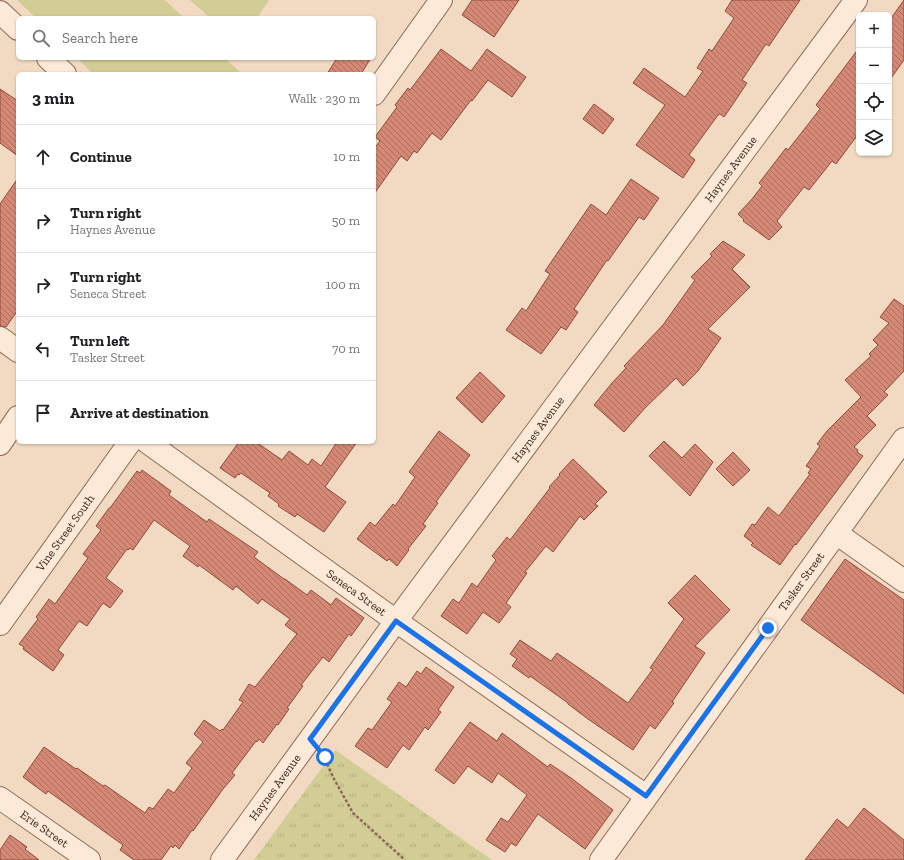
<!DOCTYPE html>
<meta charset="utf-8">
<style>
:root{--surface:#fff;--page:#f6f6f6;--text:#202124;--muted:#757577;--line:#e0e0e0}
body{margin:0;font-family:"Zilla Slab",serif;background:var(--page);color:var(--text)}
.controls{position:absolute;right:12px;top:12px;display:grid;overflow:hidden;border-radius:6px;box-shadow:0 1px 3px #0004}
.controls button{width:36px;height:36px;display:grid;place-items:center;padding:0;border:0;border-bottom:1px solid var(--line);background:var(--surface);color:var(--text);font:20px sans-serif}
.stop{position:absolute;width:12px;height:12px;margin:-9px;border:3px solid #1a73e8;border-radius:50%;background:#fff}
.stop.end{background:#1a73e8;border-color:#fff;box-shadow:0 1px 4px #0008}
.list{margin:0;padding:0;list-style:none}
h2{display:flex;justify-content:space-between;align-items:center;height:52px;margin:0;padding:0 16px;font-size:17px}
h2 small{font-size:13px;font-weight:400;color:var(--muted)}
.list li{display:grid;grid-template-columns:26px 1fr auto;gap:12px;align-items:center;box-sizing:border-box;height:64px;padding:0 16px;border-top:1px solid var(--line)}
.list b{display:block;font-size:15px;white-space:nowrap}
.list p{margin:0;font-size:13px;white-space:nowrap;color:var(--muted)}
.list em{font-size:13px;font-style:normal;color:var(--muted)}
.icon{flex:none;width:22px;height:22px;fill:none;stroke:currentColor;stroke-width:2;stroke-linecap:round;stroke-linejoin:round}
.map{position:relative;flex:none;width:904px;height:860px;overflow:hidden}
.search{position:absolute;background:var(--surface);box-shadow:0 1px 3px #0004;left:16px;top:16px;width:360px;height:44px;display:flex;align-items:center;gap:10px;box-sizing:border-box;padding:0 14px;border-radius:6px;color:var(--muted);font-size:15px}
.panel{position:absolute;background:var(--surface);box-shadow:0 1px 3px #0004;left:16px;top:72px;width:360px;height:372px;border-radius:6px}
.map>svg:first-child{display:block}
</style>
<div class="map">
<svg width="904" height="860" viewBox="0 0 904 860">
<defs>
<pattern id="park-tufts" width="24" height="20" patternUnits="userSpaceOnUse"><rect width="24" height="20" fill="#d2cc95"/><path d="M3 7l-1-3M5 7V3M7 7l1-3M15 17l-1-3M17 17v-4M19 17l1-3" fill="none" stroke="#b5af80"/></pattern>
<pattern id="building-back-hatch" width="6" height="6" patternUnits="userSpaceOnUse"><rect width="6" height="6" fill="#d48875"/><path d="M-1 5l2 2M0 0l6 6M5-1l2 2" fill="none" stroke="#ad6f5f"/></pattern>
</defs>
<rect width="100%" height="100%" fill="#f2dac2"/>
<g fill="#d2cc95">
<path d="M 17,0 L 165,0 L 184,18 L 36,18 Z"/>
<path d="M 190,0 L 269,0 L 257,18 L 210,18 Z"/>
<path d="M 77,58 L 225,58 L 242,74 L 93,74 Z"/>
</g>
<path fill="url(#park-tufts)" d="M 335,750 L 492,860 L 254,860 Z"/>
<g fill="url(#building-back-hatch)" stroke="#904b3b">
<path d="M 472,0 L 519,0 L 494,37 L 462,15 Z"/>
<path d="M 732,0 L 800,0 L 769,46 L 766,44 L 742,80 L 747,83 L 731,107 L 724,117 L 720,114 L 718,115 L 689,155 L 695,160 L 683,178 L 636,145 L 665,105 L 633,83 L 644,68 L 685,97 L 703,71 L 697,68 L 709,49 L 712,51 L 734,18 L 725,11 Z"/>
<path d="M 904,0 L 904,60 L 889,81 L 889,21 Z"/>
<path d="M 859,48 L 859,133 L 836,164 L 832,161 L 809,190 L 804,187 L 777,221 L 782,227 L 769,240 L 743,221 L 744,220 L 738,214 L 752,199 L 762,186 L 759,183 L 786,148 L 788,150 L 820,109 L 816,105 Z"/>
<path d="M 441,49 L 471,71 L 487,49 L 526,77 L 512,97 L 488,80 L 472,101 L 471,100 L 441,140 L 432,133 L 417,153 L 414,151 L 407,161 L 401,156 L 374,194 L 374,149 L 380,141 L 375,137 L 397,107 L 395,105 L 408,88 L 410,90 Z"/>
<path d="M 337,58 L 371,58 L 361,74 L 327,74 Z"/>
<path d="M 0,89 L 18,101 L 18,156 L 0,143 Z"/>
<path d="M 594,104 L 614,119 L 603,134 L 583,119 Z"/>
<path d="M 18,178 L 18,310 L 6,327 L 0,326 L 0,204 Z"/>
<path d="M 631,179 L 659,198 L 644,220 L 639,217 L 608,261 L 607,260 L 574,309 L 578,312 L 566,330 L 561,327 L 541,354 L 506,330 L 522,308 L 526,311 L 550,274 L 545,271 L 591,204 L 606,215 Z"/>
<path d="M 723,241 L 745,255 L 732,269 L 750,287 L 708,329 L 721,338 L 698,371 L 683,386 L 676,378 L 645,408 L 624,432 L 594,405 L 612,383 L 626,368 L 624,366 L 663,325 L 695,280 L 691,277 L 712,256 L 710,254 Z"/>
<path d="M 894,299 L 904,306 L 904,371 L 884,392 L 888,395 L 867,416 L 876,425 L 854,447 L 858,450 L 857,452 L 863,456 L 796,545 L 795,544 L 780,565 L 751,545 L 753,543 L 744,536 L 752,524 L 755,525 L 768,507 L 779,516 L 810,474 L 808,473 L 811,469 L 806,466 L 820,446 L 817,444 L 827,431 L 861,397 L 845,380 L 871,356 L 869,354 L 878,345 L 873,340 L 889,323 L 880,317 Z"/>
<path d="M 480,372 L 505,396 L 482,423 L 456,398 Z"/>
<path d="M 439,431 L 470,455 L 436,502 L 438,503 L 423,524 L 426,526 L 408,549 L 409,550 L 397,566 L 389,559 L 387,561 L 357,539 L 370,522 L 375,526 L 393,504 L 395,506 L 415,477 L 409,472 Z"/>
<path d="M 664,441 L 682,458 L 695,444 L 713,462 L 690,496 L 649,456 Z"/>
<path d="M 239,442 L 256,442 L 282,460 L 289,451 L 308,465 L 312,459 L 321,466 L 337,442 L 357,442 L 325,487 L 346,502 L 324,532 L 297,514 L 295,517 L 278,506 L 279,504 L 268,496 L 270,493 L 241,473 L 239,475 L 238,474 L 235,478 L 220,468 Z"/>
<path d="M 733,452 L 750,470 L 733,486 L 716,469 Z"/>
<path d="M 573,459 L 607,492 L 595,504 L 598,506 L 584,520 L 580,516 L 553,552 L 546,546 L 525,572 L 527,573 L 506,603 L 511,607 L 499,623 L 483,612 L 467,634 L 441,616 L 453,599 L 459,603 L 472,583 L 477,587 L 496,560 L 492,556 L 507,537 L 510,540 L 550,488 L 549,487 L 560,475 L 559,474 Z"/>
<path d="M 142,470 L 171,491 L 169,495 L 207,522 L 209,519 L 258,552 L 254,557 L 284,579 L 285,579 L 307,595 L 311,590 L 331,605 L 336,598 L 364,618 L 351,636 L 349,634 L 329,662 L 323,657 L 301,685 L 303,686 L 287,708 L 289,709 L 278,725 L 277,724 L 263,743 L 259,739 L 257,742 L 256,741 L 232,773 L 235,775 L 223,789 L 193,831 L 192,830 L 179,849 L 175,845 L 173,848 L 171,846 L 161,860 L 134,860 L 120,850 L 123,845 L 48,791 L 46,794 L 23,777 L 44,747 L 76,769 L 77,768 L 103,786 L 105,785 L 145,813 L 149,807 L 153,809 L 168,789 L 174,793 L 192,768 L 186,763 L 203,742 L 194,734 L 204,720 L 220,731 L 222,729 L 223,730 L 243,702 L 239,700 L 249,684 L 255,687 L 297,634 L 285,625 L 290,619 L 262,599 L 258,604 L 236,586 L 233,590 L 199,565 L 198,567 L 183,556 L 190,546 L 154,520 L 133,550 L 130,548 L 128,550 L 127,549 L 106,578 L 123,591 L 110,608 L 103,603 L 87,626 L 79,621 L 58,650 L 64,655 L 53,671 L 23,649 L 24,647 L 19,644 L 38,619 L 36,617 L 49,599 L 55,604 L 88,558 L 83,554 L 101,530 L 96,526 L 109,508 L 110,508 L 137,471 L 140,473 Z"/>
<path d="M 845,559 L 904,600 L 904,694 L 801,620 Z"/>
<path d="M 695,575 L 730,610 L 695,646 L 705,653 L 672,702 L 674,703 L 655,729 L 650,725 L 633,750 L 588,719 L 568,704 L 568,703 L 530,676 L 529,678 L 512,666 L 517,659 L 510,654 L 520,640 L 551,661 L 557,653 L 589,675 L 628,703 L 653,669 L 650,668 L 684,619 L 668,603 Z"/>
<path d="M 426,667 L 454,687 L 438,710 L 441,712 L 428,730 L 425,727 L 409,750 L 403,745 L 387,768 L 355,746 L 368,728 L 372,730 L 392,702 L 387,699 L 399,682 L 406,687 L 417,671 L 421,674 Z"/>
<path d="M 470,722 L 497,741 L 502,733 L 548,767 L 550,764 L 571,778 L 613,810 L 585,849 L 538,814 L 516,846 L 511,843 L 505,852 L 486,840 L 501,818 L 508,822 L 527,795 L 498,773 L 492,783 L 468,766 L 454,784 L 435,770 Z"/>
<path d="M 864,808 L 904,840 L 904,860 L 805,860 L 837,819 L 848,828 Z"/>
<path d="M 10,835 L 27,847 L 25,849 L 39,860 L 0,860 L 0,850 Z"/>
</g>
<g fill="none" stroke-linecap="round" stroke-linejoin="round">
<defs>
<g id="minor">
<path d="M 0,12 L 18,29"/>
<path d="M 48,58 L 65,74"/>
<path d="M 374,94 L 441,0"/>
<path d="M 0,338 L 18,351"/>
<path id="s1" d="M 147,442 L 396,621 L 646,796"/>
<path d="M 0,444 L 18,417"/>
<path d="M 836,533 L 904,581"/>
<path id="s2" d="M 0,624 L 130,442"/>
<path id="s3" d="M 0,798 L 89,860"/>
<path id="s4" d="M 222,860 L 396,621 L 856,0"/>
<path id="s5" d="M 601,860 L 904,439"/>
</g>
</defs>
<use href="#minor" stroke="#8e6957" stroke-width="24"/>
<path stroke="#8e6957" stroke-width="2.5" stroke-dasharray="3 2" stroke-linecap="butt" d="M 323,755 L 334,779 L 353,813 L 405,860"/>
<use href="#minor" stroke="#fce9d7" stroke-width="22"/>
</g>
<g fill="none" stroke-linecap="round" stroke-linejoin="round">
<path stroke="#1a73e8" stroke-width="5" d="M 325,757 L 310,739 L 396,621 L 646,796 L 768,628"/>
</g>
<g text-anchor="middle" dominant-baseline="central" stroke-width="4" stroke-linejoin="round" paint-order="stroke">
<g font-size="12" fill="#3d261d" stroke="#f9e6d3">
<text stroke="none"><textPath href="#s4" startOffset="858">Haynes Avenue</textPath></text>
<text stroke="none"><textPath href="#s4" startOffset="534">Haynes Avenue</textPath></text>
<text stroke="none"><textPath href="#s2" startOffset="112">Vine Street South</textPath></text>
<text stroke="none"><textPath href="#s5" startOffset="343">Tasker Street</textPath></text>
<text stroke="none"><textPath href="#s1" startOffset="258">Seneca Street</textPath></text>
<text stroke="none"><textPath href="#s4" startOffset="90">Haynes Avenue</textPath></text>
<text stroke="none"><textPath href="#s3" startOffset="54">Erie Street</textPath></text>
</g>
</g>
</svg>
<div class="controls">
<button>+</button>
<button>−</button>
<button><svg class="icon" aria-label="locate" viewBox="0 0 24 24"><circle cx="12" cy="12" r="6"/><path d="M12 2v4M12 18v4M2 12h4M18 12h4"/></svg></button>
<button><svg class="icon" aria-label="layers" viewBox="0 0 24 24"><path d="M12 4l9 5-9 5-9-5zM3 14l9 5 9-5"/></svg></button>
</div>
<div class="stop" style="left:325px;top:757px"></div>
<div class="stop end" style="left:768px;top:628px"></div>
<div class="search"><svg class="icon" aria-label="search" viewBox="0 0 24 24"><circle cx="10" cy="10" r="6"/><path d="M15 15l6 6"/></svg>Search here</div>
<section class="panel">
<h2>3 min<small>Walk · 230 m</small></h2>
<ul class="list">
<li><svg class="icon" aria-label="ahead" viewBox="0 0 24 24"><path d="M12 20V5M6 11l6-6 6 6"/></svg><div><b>Continue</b></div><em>10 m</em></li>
<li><svg class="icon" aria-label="right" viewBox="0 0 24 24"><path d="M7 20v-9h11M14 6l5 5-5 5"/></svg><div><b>Turn right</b><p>Haynes Avenue</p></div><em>50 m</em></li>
<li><svg class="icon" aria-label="right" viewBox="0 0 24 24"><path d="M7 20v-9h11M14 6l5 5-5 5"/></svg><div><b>Turn right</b><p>Seneca Street</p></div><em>100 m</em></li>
<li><svg class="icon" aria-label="left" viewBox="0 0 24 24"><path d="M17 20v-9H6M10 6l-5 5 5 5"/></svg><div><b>Turn left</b><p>Tasker Street</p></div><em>70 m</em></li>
<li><svg class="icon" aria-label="arrive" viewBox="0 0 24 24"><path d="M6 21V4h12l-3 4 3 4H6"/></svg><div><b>Arrive at destination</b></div></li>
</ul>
</section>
</div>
